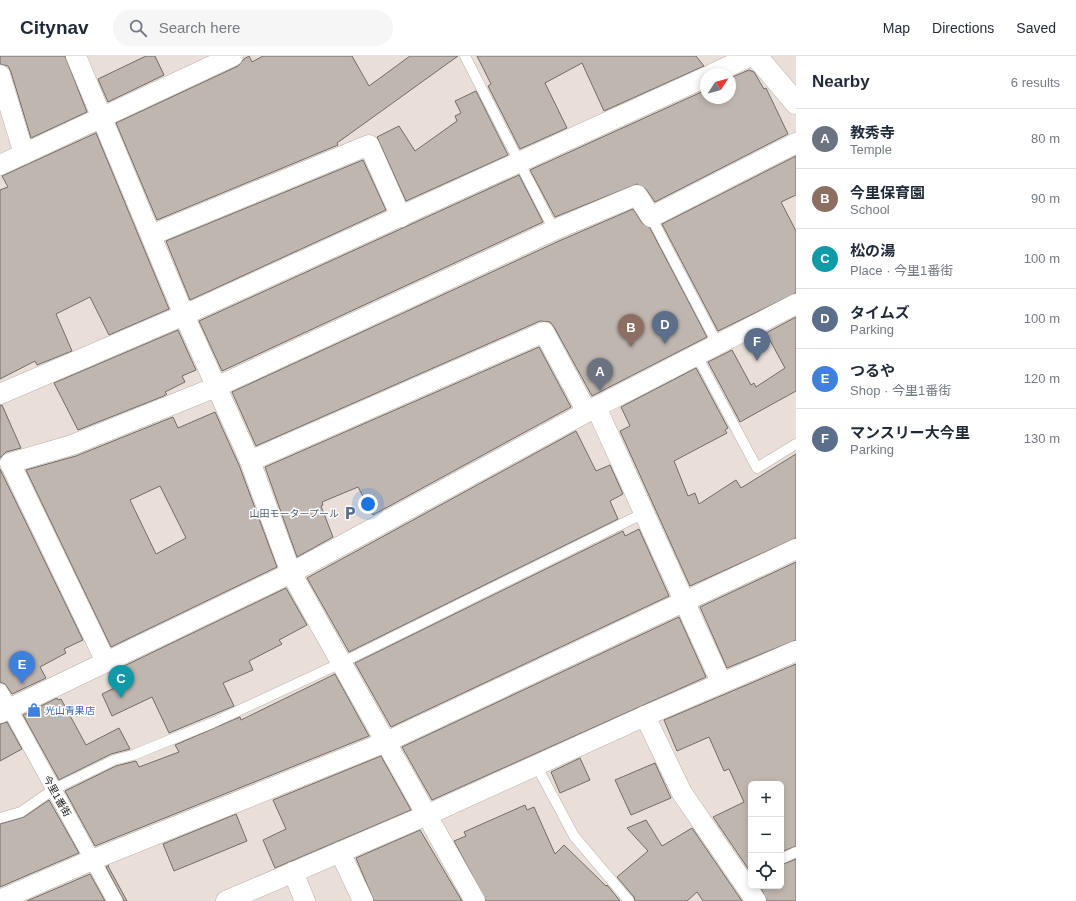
<!DOCTYPE html>
<meta charset="utf-8">
<style>
:root{--surface:#fff;--page:#f6f6f7;--text:#1f2937;--muted:#747a83;--line:#e0e1e3;--accent:#7c3aed}
body{margin:0;font-family:Arial,"Noto Sans JP",sans-serif;background:var(--page);color:var(--text)}
.controls{position:absolute;right:12px;bottom:12px;display:grid;overflow:hidden;border-radius:6px;box-shadow:0 2px 6px #0003}
.controls button{width:36px;height:36px;display:grid;place-items:center;padding:0;border:0;border-bottom:1px solid var(--line);background:var(--surface);color:var(--text);font:20px sans-serif}
.compass{position:absolute;left:700px;top:12px;width:36px;height:36px;border-radius:50%;background:var(--surface);box-shadow:0 2px 6px #0003;rotate:54deg}
.you{position:absolute;left:368px;top:448px;width:14px;height:14px;margin:-10px;border:3px solid #fff;border-radius:50%;background:#1a73e8;box-shadow:0 0 0 6px #1a73e833}
.badge{display:grid;place-items:center;width:26px;height:26px;border-radius:50%;background:var(--accent);color:#fff;font-size:13px;font-weight:700}
.pin{position:absolute;translate:-50% -33px;filter:drop-shadow(0 1px 2px #0008)}
.pin::after{content:'';position:absolute;top:21px;width:14px;height:12px;background:inherit;clip-path:polygon(0 0,100% 0,50% 100%)}
.list{margin:0;padding:0;list-style:none}
h2{display:flex;justify-content:space-between;align-items:center;height:52px;margin:0;padding:0 16px;font-size:17px}
h2 small{font-size:13px;font-weight:400;color:var(--muted)}
.list li{display:grid;grid-template-columns:26px 1fr auto;gap:12px;align-items:center;box-sizing:border-box;height:60px;padding:0 16px;border-top:1px solid var(--line)}
.list b{display:block;font-size:15px;white-space:nowrap}
.list p{margin:0;font-size:13px;white-space:nowrap;color:var(--muted)}
.list em{font-size:13px;font-style:normal;color:var(--muted)}
.icon{flex:none;width:22px;height:22px;fill:none;stroke:currentColor;stroke-width:2;stroke-linecap:round;stroke-linejoin:round}
.map{position:relative;flex:none;width:796px;height:845px;overflow:hidden}
header{display:flex;align-items:center;gap:24px;box-sizing:border-box;height:56px;padding:0 20px;background:var(--surface);border-bottom:1px solid var(--line)}
header strong{font-size:19px}
nav{display:flex;gap:22px;margin-inline-start:auto;font-size:14px}
.search{width:280px;height:36px;background:var(--page);display:flex;align-items:center;gap:10px;box-sizing:border-box;padding:0 14px;border-radius:22px;color:var(--muted);font-size:15px}
main{display:flex}
aside{flex:1;background:var(--surface)}
.map>svg:first-child{display:block}
</style>
<header>
<strong>Citynav</strong>
<div class="search"><svg class="icon" aria-label="search" viewBox="0 0 24 24"><circle cx="10" cy="10" r="6"/><path d="M15 15l6 6"/></svg>Search here</div>
<nav><a>Map</a><a>Directions</a><a>Saved</a></nav>
</header>
<main>
<div class="map">
<svg width="796" height="845" viewBox="0 0 796 845">
<rect width="100%" height="100%" fill="#e9dfd8"/>
<g fill="#bfb6af" stroke="#736b65" fill-rule="evenodd">
<path d="M 0,0 L 65,0 L 87,56 L 31,82 L 11,16 L 8,10 L 0,8 Z"/>
<path d="M 146,0 L 155,0 L 164,19 L 108,46 L 98,23 Z"/>
<path d="M 249,0 L 252,6 L 263,0 L 352,0 L 369,30 L 410,0 L 458,0 L 337,87 L 338,89 L 157,164 L 116,67 L 238,10 L 244,3 Z"/>
<path d="M 477,0 L 696,0 L 704,10 L 604,55 L 582,7 L 545,27 L 567,72 L 520,93 L 488,30 L 491,28 Z"/>
<path d="M 749,14 L 754,16 L 764,33 L 766,32 L 788,78 L 655,146 L 646,133 L 637,128 L 555,161 L 530,114 L 706,34 L 706,42 L 730,42 L 730,22 Z"/>
<path d="M 476,35 L 508,99 L 406,145 L 377,81 L 399,70 L 415,95 L 457,65 L 455,60 L 461,57 L 455,45 Z"/>
<path d="M 96,77 L 169,253 L 109,279 L 90,241 L 56,258 L 72,295 L 37,309 L 35,305 L 0,323 L 0,134 L 8,131 L 2,120 Z"/>
<path d="M 796,100 L 796,139 L 781,146 L 796,175 L 796,237 L 718,275 L 662,168 Z"/>
<path d="M 363,104 L 386,154 L 190,244 L 166,185 Z"/>
<path d="M 519,119 L 543,166 L 222,315 L 199,265 Z"/>
<path d="M 633,153 L 642,167 L 650,172 L 707,281 L 592,340 L 554,271 L 550,266 L 540,265 L 256,390 L 232,336 L 559,185 Z"/>
<path d="M 796,261 L 796,335 L 740,366 L 708,306 L 732,294 L 751,329 L 754,327 L 756,331 L 785,312 L 766,277 Z"/>
<path d="M 178,274 L 196,314 L 182,320 L 185,326 L 165,336 L 167,338 L 164,340 L 78,374 L 54,327 Z"/>
<path d="M 539,291 L 571,351 L 373,459 L 358,431 L 322,446 L 323,449 L 321,450 L 333,481 L 297,501 L 265,411 Z"/>
<path d="M 696,312 L 728,372 L 725,374 L 727,377 L 674,405 L 688,440 L 695,437 L 699,448 L 736,424 L 741,432 L 796,398 L 796,482 L 690,530 L 620,375 L 630,370 L 621,351 Z"/>
<path d="M 0,349 L 2,349 L 21,392 L 6,396 L 0,402 Z"/>
<path d="M 215,356 L 239,409 L 277,511 L 111,591 L 26,414 L 76,400 L 173,361 L 178,372 ZM 160,430 L 186,482 L 156,498 L 130,444 Z"/>
<path d="M 576,375 L 596,415 L 610,409 L 623,438 L 610,445 L 618,463 L 349,596 L 307,522 Z"/>
<path d="M 0,413 L 83,584 L 64,593 L 66,597 L 40,611 L 46,622 L 12,638 L 5,628 L 0,626 Z"/>
<path d="M 639,473 L 669,540 L 391,671 L 355,607 L 623,475 L 625,480 Z"/>
<path d="M 796,506 L 796,584 L 727,612 L 700,551 Z"/>
<path d="M 286,532 L 307,569 L 279,584 L 282,588 L 249,605 L 253,614 L 223,627 L 234,650 L 169,677 L 152,641 L 112,660 L 102,638 L 125,627 L 118,613 Z"/>
<path d="M 679,561 L 706,621 L 432,744 L 402,691 Z"/>
<path d="M 796,608 L 796,790 L 781,796 L 781,728 L 751,728 L 751,817 L 713,761 L 744,746 L 729,713 L 724,715 L 709,681 L 677,695 L 664,664 Z"/>
<path d="M 335,618 L 369,680 L 95,790 L 65,735 L 116,710 L 136,705 L 139,711 L 179,696 L 175,689 L 240,661 L 241,664 Z"/>
<path d="M 57,642 L 58,644 L 61,643 L 86,689 L 119,672 L 130,693 L 111,698 L 59,724 L 23,659 Z"/>
<path d="M 7,666 L 22,693 L 0,705 L 0,668 Z"/>
<path d="M 381,700 L 411,754 L 275,812 L 263,784 L 286,773 L 273,744 Z"/>
<path d="M 580,702 L 590,724 L 560,737 L 551,716 Z"/>
<path d="M 655,707 L 671,742 L 631,759 L 615,724 Z"/>
<path d="M 49,744 L 79,797 L 0,831 L 0,768 L 24,761 Z"/>
<path d="M 525,749 L 527,754 L 534,751 L 555,798 L 564,789 L 606,830 L 607,829 L 620,845 L 486,845 L 454,785 L 466,780 L 464,776 Z"/>
<path d="M 236,758 L 247,785 L 174,815 L 163,788 Z"/>
<path d="M 646,764 L 662,790 L 692,772 L 742,845 L 703,845 L 697,836 L 687,845 L 635,845 L 634,841 L 617,821 L 648,795 L 627,772 Z"/>
<path d="M 420,774 L 462,845 L 374,845 L 356,802 Z"/>
<path d="M 796,803 L 796,845 L 767,845 L 760,830 L 781,830 L 781,809 Z"/>
<path d="M 109,809 L 108,810 L 127,845 L 124,845 L 106,811 Z"/>
<path d="M 90,818 L 105,845 L 27,845 Z"/>
</g>
<g fill="none" stroke-linecap="round" stroke-linejoin="round">
<defs>
<g id="service">
<path d="M 465,0 L 554,174"/>
<path d="M 651,161 L 718,289"/>
<path d="M 697,300 L 757,412 L 796,388"/>
<path d="M 536,709 L 574,780 L 629,845"/>
<path d="M 0,762 L 21,756 L 54,733 L 114,704 L 133,699 L 212,667 L 341,607 L 644,457"/>
<path d="M 781,803 L 796,796"/>
</g>
<path id="pedestrian" d="M 0,635 L 115,845"/>
<g id="minor">
<path d="M 76,0 L 184,259 L 250,405 L 291,517 L 475,845"/>
<path d="M 712,18 L 751,0"/>
<path d="M 0,19 L 24,98"/>
<path d="M 0,109 L 233,0"/>
<path d="M 151,179 L 369,89 L 401,161"/>
<path d="M 0,338 L 184,259 L 706,21"/>
<path d="M 596,351 L 721,626"/>
<path d="M 250,405 L 544,276 L 587,356"/>
<path d="M 106,606 L 10,407 L 72,389 L 216,331 L 554,174 L 637,139 L 651,161 L 796,87"/>
<path d="M 0,657 L 291,517 L 596,351 L 796,248"/>
<path d="M 645,660 L 682,737 L 756,845"/>
<path d="M 340,796 L 363,845"/>
<path d="M 293,816 L 305,845"/>
<path d="M 0,844 L 92,804 L 386,686 L 796,493"/>
<path d="M 226,845 L 427,759 L 645,660 L 796,595"/>
</g>
<path id="tertiary" d="M 756,0 L 796,47"/>
</defs>
<use href="#service" stroke="#bab0aa" stroke-width="11"/>
<use href="#pedestrian" stroke="#bab0aa" stroke-width="16"/>
<use href="#minor" stroke="#bab0aa" stroke-width="21"/>
<use href="#tertiary" stroke="#bab0aa" stroke-width="23"/>
<use href="#service" stroke="#fff" stroke-width="10"/>
<use href="#pedestrian" stroke="#fff" stroke-width="15"/>
<use href="#minor" stroke="#fff" stroke-width="20"/>
<use href="#tertiary" stroke="#fff" stroke-width="22"/>
</g>
<defs>
<symbol id="parking-bare" viewBox="-9 -9 18 18"><path d="M-3.5-5.5H1a3.5 3.5 0 0 1 0 7H-1V5.5H-3.5ZM-1-3.4V-.6H.8a1.4 1.4 0 0 0 0-2.8Z" fill="#5c6f8a" stroke="#fff" stroke-width="2.5" paint-order="stroke"/></symbol>
<symbol id="shop-bare" viewBox="-9 -9 18 18"><path d="M-5-2.5h2.3a2.7 3.5 0 0 1 5.4 0H5L5.5 6h-11ZM-1.5-2.5h3a1.5 2.3 0 0 0-3 0Z" fill="#3f7fe0" stroke="#fff" stroke-width="2.5" paint-order="stroke"/></symbol>
</defs>
<g fill-rule="evenodd">
<use href="#parking-bare" x="340" y="447" width="20" height="20"/>
<use href="#shop-bare" x="24" y="644" width="20" height="20"/>
</g>
<g text-anchor="middle" dominant-baseline="central" stroke-width="3" stroke-linejoin="round" paint-order="stroke">
<g font-size="10" fill="#4e5e75" stroke="#fff" text-anchor="end">
<text x="339" y="457">山田モータープール</text>
</g>
<g font-size="10" fill="#366cbe" stroke="#fff" text-anchor="start">
<text x="45" y="654">光山青果店</text>
</g>
<g font-size="10" fill="#14110f" stroke="#fff">
<text transform="translate(57 740) rotate(61)">今里1番街</text>
</g>
</g>
</svg>
<div class="controls">
<button>+</button>
<button>−</button>
<button><svg class="icon" aria-label="locate" viewBox="0 0 24 24"><circle cx="12" cy="12" r="6"/><path d="M12 2v4M12 18v4M2 12h4M18 12h4"/></svg></button>
</div>
<svg class="compass" viewBox="-18 -18 36 36"><path d="M0-13l5 13h-10z" fill="#e53935"/><path d="M0 13l5-13h-10z" fill="#747a83"/></svg>
<div class="you"></div>
<div class="pin badge" style="left:600px;top:335px;background:#6b7280">A</div>
<div class="pin badge" style="left:631px;top:291px;background:#8d6e63">B</div>
<div class="pin badge" style="left:121px;top:642px;background:#0f9aa8">C</div>
<div class="pin badge" style="left:665px;top:288px;background:#5c6f8a">D</div>
<div class="pin badge" style="left:22px;top:628px;background:#3f7fe0">E</div>
<div class="pin badge" style="left:757px;top:305px;background:#5c6f8a">F</div>
</div>
<aside>
<h2>Nearby<small>6 results</small></h2>
<ul class="list">
<li><span class="badge" style="background:#6b7280">A</span><div><b>教秀寺</b><p>Temple</p></div><em>80 m</em></li>
<li><span class="badge" style="background:#8d6e63">B</span><div><b>今里保育園</b><p>School</p></div><em>90 m</em></li>
<li><span class="badge" style="background:#0f9aa8">C</span><div><b>松の湯</b><p>Place · 今里1番街</p></div><em>100 m</em></li>
<li><span class="badge" style="background:#5c6f8a">D</span><div><b>タイムズ</b><p>Parking</p></div><em>100 m</em></li>
<li><span class="badge" style="background:#3f7fe0">E</span><div><b>つるや</b><p>Shop · 今里1番街</p></div><em>120 m</em></li>
<li><span class="badge" style="background:#5c6f8a">F</span><div><b>マンスリー大今里</b><p>Parking</p></div><em>130 m</em></li>
</ul>
</aside>
</main>
